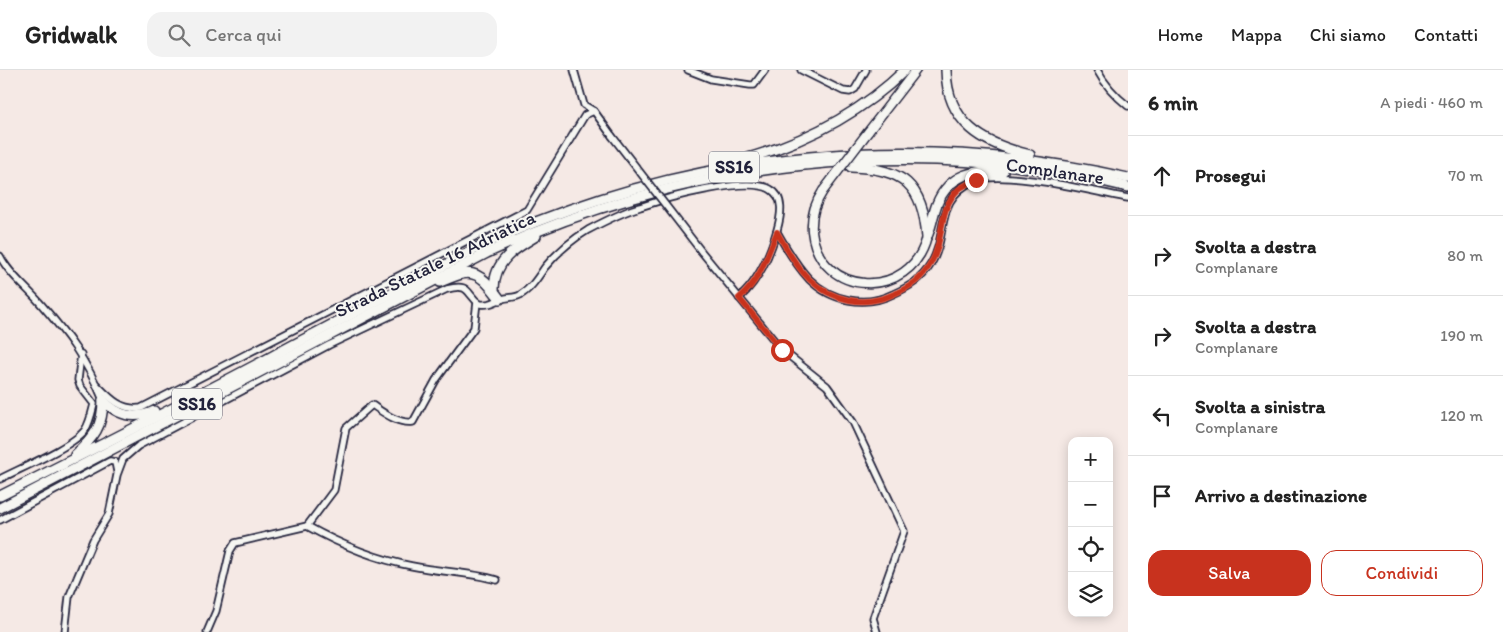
<!DOCTYPE html>
<html lang="it">
<meta charset="utf-8">
<style>
:root{--surface:#fff;--page:#f2f2f2;--text:#222;--muted:#767676;--line:#e0e0e0;--accent:#c8321e}
body{margin:0;font-family:Itim,sans-serif;background:var(--page);color:var(--text)}
.controls{position:absolute;right:15px;bottom:15px;display:grid;overflow:hidden;border-radius:10px;box-shadow:0 2px 12px #0003}
.controls button{width:45px;height:45px;display:grid;place-items:center;padding:0;border:0;border-bottom:1px solid var(--line);background:var(--surface);color:var(--text);font:25px sans-serif}
.stop{position:absolute;width:15px;height:15px;margin:-11px;border:4px solid #c8321e;border-radius:50%;background:#fff}
.stop.end{background:#c8321e;border-color:#fff;box-shadow:0 1px 5px #0008}
.list{margin:0;padding:0;list-style:none}
h2{display:flex;justify-content:space-between;align-items:center;height:65px;margin:0;padding:0 20px;font-size:21px}
h2 small{font-size:16px;font-weight:400;color:var(--muted)}
.list li{display:grid;grid-template-columns:32px 1fr auto;gap:15px;align-items:center;box-sizing:border-box;height:80px;padding:0 20px;border-top:1px solid var(--line)}
.list b{display:block;font-size:19px;white-space:nowrap}
.list p{margin:0;font-size:16px;white-space:nowrap;color:var(--muted)}
.list em{font-size:16px;font-style:normal;color:var(--muted)}
.actions{display:flex;gap:10px;padding:15px 20px}
.actions a{flex:1;padding:11px 0;border:1px solid var(--accent);border-radius:15px;text-align:center;font-size:18px;color:var(--accent)}
.actions .main{background:var(--accent);color:#fff}
.icon{flex:none;width:28px;height:28px;fill:none;stroke:currentColor;stroke-width:2;stroke-linecap:round;stroke-linejoin:round}
.map{position:relative;flex:none;width:1128px;height:562px;overflow:hidden}
header{display:flex;align-items:center;gap:30px;box-sizing:border-box;height:70px;padding:0 25px;background:var(--surface);border-bottom:1px solid var(--line)}
header strong{font-size:24px}
nav{display:flex;gap:28px;margin-inline-start:auto;font-size:18px}
.search{width:350px;height:45px;background:var(--page);display:flex;align-items:center;gap:12px;box-sizing:border-box;padding:0 18px;border-radius:15px;color:var(--muted);font-size:19px}
main{display:flex}
aside{flex:1;background:var(--surface)}
.map>svg:first-child{display:block}
</style>
<header>
<strong>Gridwalk</strong>
<div class="search"><svg class="icon" aria-label="search" viewBox="0 0 24 24"><circle cx="10" cy="10" r="6"/><path d="M15 15l6 6"/></svg>Cerca qui</div>
<nav><a>Home</a><a>Mappa</a><a>Chi siamo</a><a>Contatti</a></nav>
</header>
<main>
<div class="map">
<svg width="1128" height="562" viewBox="0 0 1128 562">
<rect width="100%" height="100%" fill="#f5e9e5"/>
<filter id="ink" filterUnits="userSpaceOnUse"><feTurbulence type="fractalNoise" baseFrequency=".02" numOctaves="2"/><feDisplacementMap in="SourceGraphic" scale="10" xChannelSelector="R" yChannelSelector="G"/><feConvolveMatrix kernelMatrix="1 2 1 2 8 2 1 2 1" color-interpolation-filters="sRGB"/></filter>
<g filter="url(#ink)">
<g fill="none" stroke-linecap="round" stroke-linejoin="round">
<defs>
<g id="minor">
<path d="M 574,0 L 584,35 L 594,41 L 612,66"/>
<path d="M 688,0 L 711,9 L 750,15 L 754,15 L 765,0"/>
<path d="M 801,0 L 843,21 L 850,22 L 855,19 L 866,0"/>
<path d="M 1097,0 C 1105,15 1114,25 1128,36"/>
<path d="M 777,162 C 786,178 796,195 809,209 C 831,231 865,238 893,224 C 909,217 922,209 931,194 C 949,164 934,128 974,111 C 1002,99 1096,122 1128,128"/>
<path d="M 701,181 L 782,280 L 827,316 L 853,352 L 904,461 L 873,548 L 877,562"/>
<path d="M 0,186 C 9,204 27,218 40,233 C 68,265 87,291 103,330"/>
<path d="M 97,315 C 110,328 121,341 141,338 L 527,140 L 585,45 L 594,41"/>
<path d="M 0,409 C 21,398 72,377 85,360 C 90,352 92,342 94,334 L 80,316 L 78,310 L 81,284"/>
<path d="M 0,450 L 110,391 L 115,392 L 117,402"/>
<path d="M 307,456 C 341,475 375,489 412,496 C 440,502 469,502 497,510"/>
<path d="M 65,562 L 69,527 L 93,470 L 109,444 L 117,405 L 123,389 L 138,376 L 329,275 L 447,219 C 472,213 465,224 480,234 C 491,235 493,232 502,229 C 508,227 515,228 520,225 C 531,219 538,207 545,197 C 556,184 573,169 588,160 C 605,151 622,142 640,137 C 666,128 746,106 770,119 C 785,127 781,146 777,160 C 770,184 759,211 739,228"/>
<path d="M 207,562 L 216,541 L 230,481 L 235,473 L 307,456 L 334,420 L 346,358 L 372,335 C 384,343 398,354 413,352 L 436,310 L 474,258 L 477,232"/>
</g>
<g id="secondary">
<path d="M 868,62 L 916,0"/>
<path d="M 823,121 C 815,133 811,147 812,161 C 819,228 911,231 927,167"/>
</g>
<g id="trunk">
<path d="M 946,0 C 947,53 983,74 1030,85"/>
<path d="M 741,90 C 803,73 858,46 905,0"/>
<path d="M 851,97 C 903,98 923,115 927,167"/>
<path d="M 928,164 C 932,154 933,144 937,134 C 949,104 975,99 1003,101"/>
<path d="M 440,212 C 457,206 469,196 485,211 C 491,217 495,222 500,229"/>
<path d="M 494,219 C 494,191 514,179 536,166"/>
<path d="M 103,330 C 118,346 134,350 154,341"/>
<path d="M 75,385 C 94,367 103,357 103,330"/>
<path d="M 0,426 C 90,381 180,335 269,288 C 317,262 366,237 414,212 C 442,197 471,180 500,167 C 698,80 918,60 1128,108"/>
<path d="M 0,438 L 487,183 C 684,91 916,63 1128,117"/>
</g>
</defs>
<use href="#minor" stroke="#22223b" stroke-width="9"/>
<use href="#secondary" stroke="#22223b" stroke-width="11"/>
<use href="#trunk" stroke="#22223b" stroke-width="12"/>
<use href="#minor" stroke="#f6f6f2" stroke-width="5.5"/>
<use href="#secondary" stroke="#f6f6f2" stroke-width="8"/>
<use href="#trunk" stroke="#f6f6f2" stroke-width="9"/>
<defs>
<path id="minor-bridge" d="M 612,66 L 701,181"/>
<path id="secondary-bridge" d="M 823,121 L 868,62"/>
</defs>
<use href="#minor-bridge" stroke="#22223b" stroke-width="9" stroke-linecap="butt"/>
<use href="#secondary-bridge" stroke="#22223b" stroke-width="11" stroke-linecap="butt"/>
<use href="#minor-bridge" stroke="#f6f6f2" stroke-width="5.5"/>
<use href="#secondary-bridge" stroke="#f6f6f2" stroke-width="8"/>
</g>
</g>
<g fill="none" stroke-linecap="round" stroke-linejoin="round" filter="url(#ink)">
<path stroke="#c8321e" stroke-width="6" d="M 782,280 L 739,228 C 760,211 767,186 777,162 C 786,178 796,196 809,209 C 832,231 865,238 894,224 C 910,217 922,209 931,193 C 945,170 937,139 959,119 C 963,116 970,113 976,110"/>
</g>
<g text-anchor="middle" dominant-baseline="central" stroke-width="4" stroke-linejoin="round" paint-order="stroke">
<g fill="#f6f6f2" stroke="#626272" stroke-width="1">
<rect x="709" y="81.5" width="50" height="31" rx="4"/>
<rect x="172" y="318.5" width="50" height="31" rx="4"/>
</g>
<g font-size="18" font-weight="bold" fill="#22223b">
<text x="734" y="97">SS16</text>
<text x="197" y="334">SS16</text>
</g>
<g font-size="19" fill="#22223b" stroke="#f6f6f2">
<text transform="translate(1055 101) rotate(8)">Complanare</text>
<text transform="translate(435 194) rotate(-26)">Strada Statale 16 Adriatica</text>
</g>
</g>
</svg>
<div class="controls">
<button>+</button>
<button>−</button>
<button><svg class="icon" aria-label="locate" viewBox="0 0 24 24"><circle cx="12" cy="12" r="6"/><path d="M12 2v4M12 18v4M2 12h4M18 12h4"/></svg></button>
<button><svg class="icon" aria-label="layers" viewBox="0 0 24 24"><path d="M12 4l9 5-9 5-9-5zM3 14l9 5 9-5"/></svg></button>
</div>
<div class="stop" style="left:782px;top:280px"></div>
<div class="stop end" style="left:976px;top:110px"></div>
</div>
<aside>
<h2>6 min<small>A piedi · 460 m</small></h2>
<ul class="list">
<li><svg class="icon" aria-label="ahead" viewBox="0 0 24 24"><path d="M12 20V5M6 11l6-6 6 6"/></svg><div><b>Prosegui</b></div><em>70 m</em></li>
<li><svg class="icon" aria-label="right" viewBox="0 0 24 24"><path d="M7 20v-9h11M14 6l5 5-5 5"/></svg><div><b>Svolta a destra</b><p>Complanare</p></div><em>80 m</em></li>
<li><svg class="icon" aria-label="right" viewBox="0 0 24 24"><path d="M7 20v-9h11M14 6l5 5-5 5"/></svg><div><b>Svolta a destra</b><p>Complanare</p></div><em>190 m</em></li>
<li><svg class="icon" aria-label="left" viewBox="0 0 24 24"><path d="M17 20v-9H6M10 6l-5 5 5 5"/></svg><div><b>Svolta a sinistra</b><p>Complanare</p></div><em>120 m</em></li>
<li><svg class="icon" aria-label="arrive" viewBox="0 0 24 24"><path d="M6 21V4h12l-3 4 3 4H6"/></svg><div><b>Arrivo a destinazione</b></div></li>
</ul>
<div class="actions"><a class="main">Salva</a><a>Condividi</a></div>
</aside>
</main>
